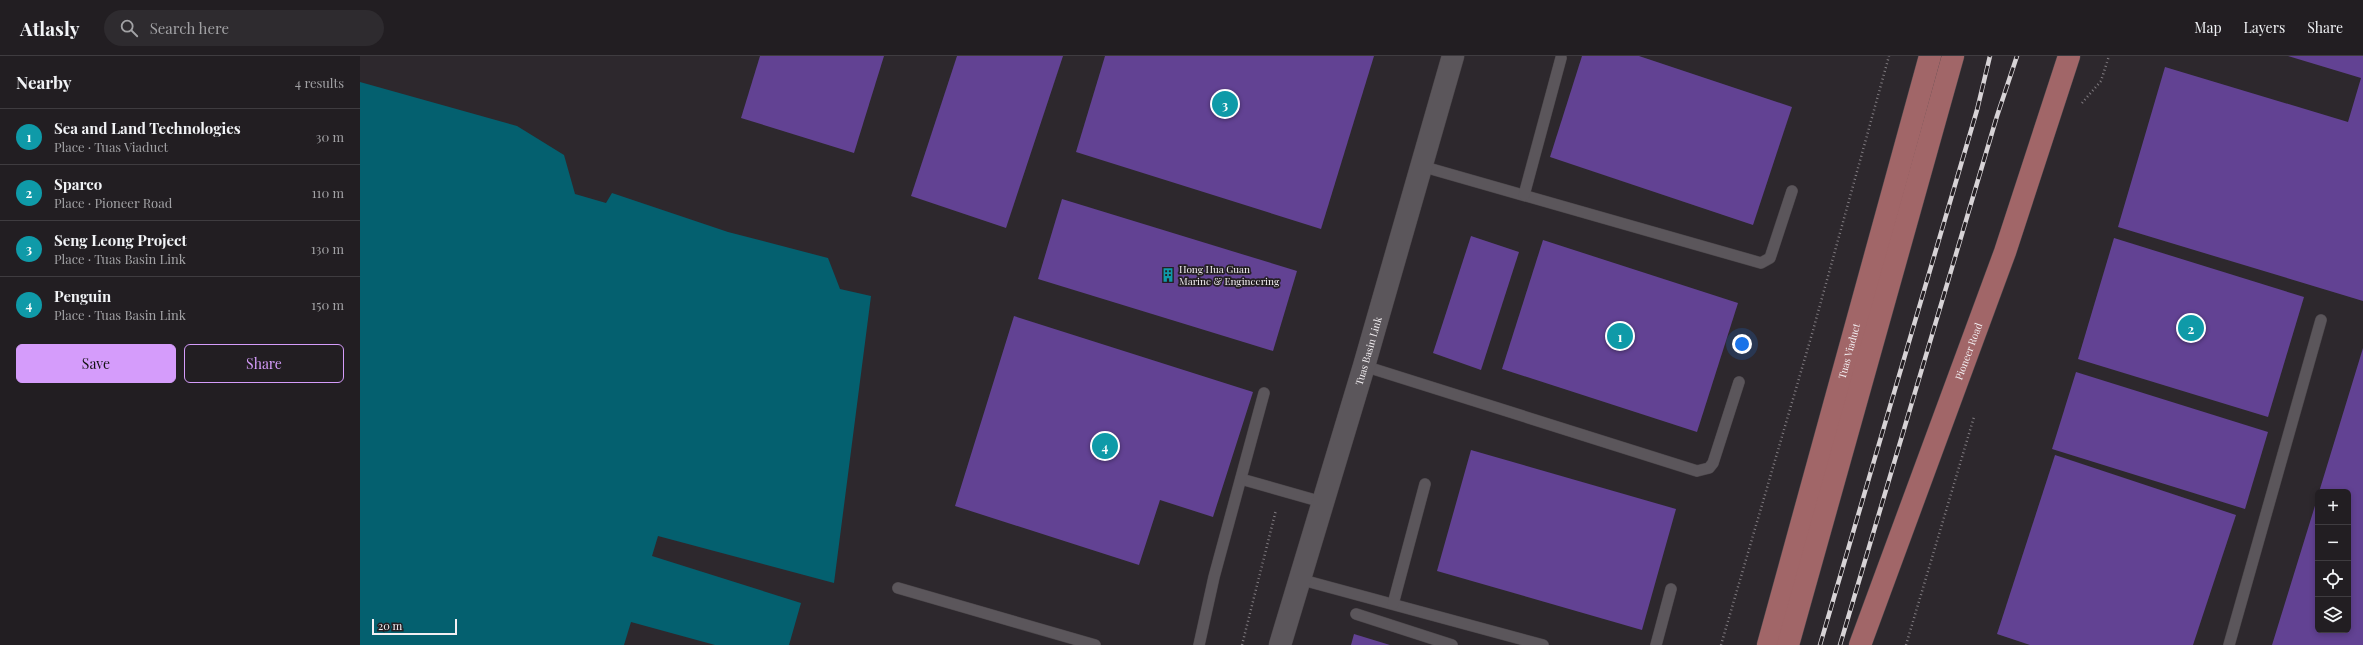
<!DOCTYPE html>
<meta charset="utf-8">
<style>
:root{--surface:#221e22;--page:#2e2b2f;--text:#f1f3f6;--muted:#a2a2a5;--line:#3f3c40;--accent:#d59cfb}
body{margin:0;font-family:"Playfair Display",serif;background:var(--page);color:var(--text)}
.controls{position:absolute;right:12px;bottom:12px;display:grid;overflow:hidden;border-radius:6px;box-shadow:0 2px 6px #0003}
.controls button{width:36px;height:36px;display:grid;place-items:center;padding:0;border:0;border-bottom:1px solid var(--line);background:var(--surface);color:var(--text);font:20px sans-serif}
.scale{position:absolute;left:12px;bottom:10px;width:85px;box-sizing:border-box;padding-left:4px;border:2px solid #f3eff2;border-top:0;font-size:11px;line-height:14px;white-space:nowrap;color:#f3eff2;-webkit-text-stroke:3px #241f23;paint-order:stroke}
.you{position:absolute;left:1382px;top:288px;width:14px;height:14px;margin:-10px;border:3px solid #fff;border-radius:50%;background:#1a73e8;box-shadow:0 0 0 6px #1a73e833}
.badge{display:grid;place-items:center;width:26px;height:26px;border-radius:50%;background:var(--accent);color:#fff;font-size:13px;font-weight:700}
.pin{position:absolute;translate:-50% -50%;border:2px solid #fff;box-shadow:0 1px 4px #0006}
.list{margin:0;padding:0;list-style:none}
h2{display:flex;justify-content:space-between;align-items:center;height:52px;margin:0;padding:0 16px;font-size:17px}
h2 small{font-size:13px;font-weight:400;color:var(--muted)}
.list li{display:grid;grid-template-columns:26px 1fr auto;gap:12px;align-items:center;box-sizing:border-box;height:56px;padding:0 16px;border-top:1px solid var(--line)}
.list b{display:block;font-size:15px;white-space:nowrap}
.list p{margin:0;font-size:13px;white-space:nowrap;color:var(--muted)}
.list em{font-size:13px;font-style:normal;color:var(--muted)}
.actions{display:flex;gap:8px;padding:12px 16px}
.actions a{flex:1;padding:9px 0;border:1px solid var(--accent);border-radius:6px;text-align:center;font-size:14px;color:var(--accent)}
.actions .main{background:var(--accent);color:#111}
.icon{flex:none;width:22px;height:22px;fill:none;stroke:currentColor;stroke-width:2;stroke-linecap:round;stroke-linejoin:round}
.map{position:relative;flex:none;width:2003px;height:589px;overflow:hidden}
header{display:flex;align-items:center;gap:24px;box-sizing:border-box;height:56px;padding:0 20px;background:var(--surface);border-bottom:1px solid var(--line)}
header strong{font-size:19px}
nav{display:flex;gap:22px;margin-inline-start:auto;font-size:14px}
.search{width:280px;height:36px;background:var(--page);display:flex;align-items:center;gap:10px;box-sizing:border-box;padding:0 14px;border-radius:22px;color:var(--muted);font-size:15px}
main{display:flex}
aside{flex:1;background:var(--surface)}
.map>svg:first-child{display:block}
</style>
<header>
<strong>Atlasly</strong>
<div class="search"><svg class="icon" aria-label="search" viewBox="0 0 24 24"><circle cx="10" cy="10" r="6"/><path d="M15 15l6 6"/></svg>Search here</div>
<nav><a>Map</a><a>Layers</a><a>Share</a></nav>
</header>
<main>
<aside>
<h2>Nearby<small>4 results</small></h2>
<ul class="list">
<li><span class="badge" style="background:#0f9aa8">1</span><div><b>Sea and Land Technologies</b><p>Place · Tuas Viaduct</p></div><em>30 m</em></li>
<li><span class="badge" style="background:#0f9aa8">2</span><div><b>Sparco</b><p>Place · Pioneer Road</p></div><em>110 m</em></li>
<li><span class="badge" style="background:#0f9aa8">3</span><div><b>Seng Leong Project</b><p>Place · Tuas Basin Link</p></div><em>130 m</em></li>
<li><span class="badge" style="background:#0f9aa8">4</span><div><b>Penguin</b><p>Place · Tuas Basin Link</p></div><em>150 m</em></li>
</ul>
<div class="actions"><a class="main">Save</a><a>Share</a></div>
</aside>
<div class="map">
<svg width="2003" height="589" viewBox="0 0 2003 589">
<rect width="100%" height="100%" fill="#2d282d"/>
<path fill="#04606f" d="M 0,26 L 157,70 L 204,99 L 215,138 L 246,147 L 252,137 L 368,176 L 468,202 L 480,233 L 511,240 L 474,527 L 298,480 L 292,500 L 441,547 L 429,589 L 355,589 L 271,566 L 264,589 L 0,589 Z"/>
<g fill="#624293">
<path d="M 400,0 L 524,0 L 494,97 L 381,62 Z"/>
<path d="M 597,0 L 703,0 L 646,172 L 551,140 Z"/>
<path d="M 745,0 L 1014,0 L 961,173 L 716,96 Z"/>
<path d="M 1222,0 L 1279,0 L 1432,51 L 1393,169 L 1190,101 Z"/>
<path d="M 1928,0 L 2003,0 L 2003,245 L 1758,171 L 1805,11 L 1988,66 L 2001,22 Z"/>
<path d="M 702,143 L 937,215 L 913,295 L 678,223 Z"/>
<path d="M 1111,180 L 1159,196 L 1121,314 L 1073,297 Z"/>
<path d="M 1754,182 L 1944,241 L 1908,361 L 1718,303 Z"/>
<path d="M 1183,184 L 1378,247 L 1337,376 L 1142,313 Z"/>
<path d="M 654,260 L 893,336 L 853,461 L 800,444 L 779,509 L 595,450 Z"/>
<path d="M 2003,292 L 2003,589 L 1912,589 L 1958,440 L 1958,574 L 1988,574 L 1988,436 L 1959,436 Z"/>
<path d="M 1716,316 L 1908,376 L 1885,453 L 1692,393 Z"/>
<path d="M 1111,394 L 1316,453 L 1282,574 L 1077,515 Z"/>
<path d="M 1695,399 L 1876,459 L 1833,589 L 1670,589 L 1637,578 Z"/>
<path d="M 994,578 L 1030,589 L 991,589 Z"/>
</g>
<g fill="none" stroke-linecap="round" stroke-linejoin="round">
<defs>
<g id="service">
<path d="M 1061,110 L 1401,207 L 1410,202 L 1432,135"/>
<path d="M 1164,139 L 1201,2"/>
<path d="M 1004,310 L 1337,415 L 1349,412 L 1353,407 L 1379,326"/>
<path d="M 881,423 L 962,446"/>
<path d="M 939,523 L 1183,589"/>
<path d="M 538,532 L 735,589"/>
<path d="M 1033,548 L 1065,428"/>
<path d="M 996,558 L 1092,589"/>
<path d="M 839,589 L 854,521 L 904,337"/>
<path d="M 1296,589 L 1311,533"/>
<path d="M 1869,589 L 1961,264"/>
</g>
<g id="minor">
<path id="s1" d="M 920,589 L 1004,310 L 1093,0"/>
</g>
<g id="primary">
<path id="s2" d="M 1408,589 L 1570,0"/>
<path d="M 1428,589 L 1593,0"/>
<path id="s3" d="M 1500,589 L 1645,196 L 1709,0"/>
</g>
</defs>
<use href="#service" stroke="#4b464a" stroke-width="12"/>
<use href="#minor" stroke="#4b464a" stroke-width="23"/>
<use href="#primary" stroke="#4b464a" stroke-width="23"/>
<g stroke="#817c81" stroke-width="2.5" stroke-dasharray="1 3" stroke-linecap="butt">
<path d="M 1722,47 L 1741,25 L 1749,0"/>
<path d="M 882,589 L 916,454"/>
<path d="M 1361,589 L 1452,278 L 1529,0"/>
<path d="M 1546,589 L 1614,361"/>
</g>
<use href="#service" stroke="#5b565b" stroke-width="11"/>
<use href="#minor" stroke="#5b565b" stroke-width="22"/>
<use href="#primary" stroke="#a16668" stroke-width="22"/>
<defs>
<g id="rail">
<path d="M 1460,589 L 1617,54 L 1630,0"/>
<path d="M 1480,589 L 1637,60 L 1657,0"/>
</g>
</defs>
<use href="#rail" stroke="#d7d3d6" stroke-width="4.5"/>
<use href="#rail" stroke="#241f23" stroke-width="3" stroke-dasharray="9" stroke-linecap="butt"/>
</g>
<defs>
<symbol id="building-bare" viewBox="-9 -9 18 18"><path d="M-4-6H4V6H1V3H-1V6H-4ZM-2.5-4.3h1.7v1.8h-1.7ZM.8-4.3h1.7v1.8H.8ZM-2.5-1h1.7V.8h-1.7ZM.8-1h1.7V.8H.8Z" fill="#0f9aa8" stroke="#241f23" stroke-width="2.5" paint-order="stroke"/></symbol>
</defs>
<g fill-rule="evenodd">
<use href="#building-bare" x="798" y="209" width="20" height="20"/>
</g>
<g text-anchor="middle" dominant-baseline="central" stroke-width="3.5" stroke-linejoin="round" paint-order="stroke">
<g font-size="10" fill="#f3eff2" stroke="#241f23" text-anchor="start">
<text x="819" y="213">Hong Hua Guan<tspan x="819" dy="12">Marine &amp; Engineering</tspan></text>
</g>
<g font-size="10" fill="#f3eff2" stroke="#241f23">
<text stroke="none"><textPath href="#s2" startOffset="305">Tuas Viaduct</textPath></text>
<text stroke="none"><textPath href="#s1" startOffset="307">Tuas Basin Link</textPath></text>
<text stroke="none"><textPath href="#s3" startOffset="313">Pioneer Road</textPath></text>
</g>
</g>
</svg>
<div class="controls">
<button>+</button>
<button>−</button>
<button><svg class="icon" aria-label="locate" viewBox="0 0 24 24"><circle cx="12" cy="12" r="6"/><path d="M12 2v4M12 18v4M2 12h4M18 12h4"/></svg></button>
<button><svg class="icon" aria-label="layers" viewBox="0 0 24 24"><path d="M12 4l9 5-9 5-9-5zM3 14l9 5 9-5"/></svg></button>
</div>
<div class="scale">20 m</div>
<div class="you"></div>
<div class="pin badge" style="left:1260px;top:280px;background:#0f9aa8">1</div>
<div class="pin badge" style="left:1831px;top:272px;background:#0f9aa8">2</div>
<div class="pin badge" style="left:865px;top:48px;background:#0f9aa8">3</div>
<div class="pin badge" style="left:745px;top:390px;background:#0f9aa8">4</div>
</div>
</main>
